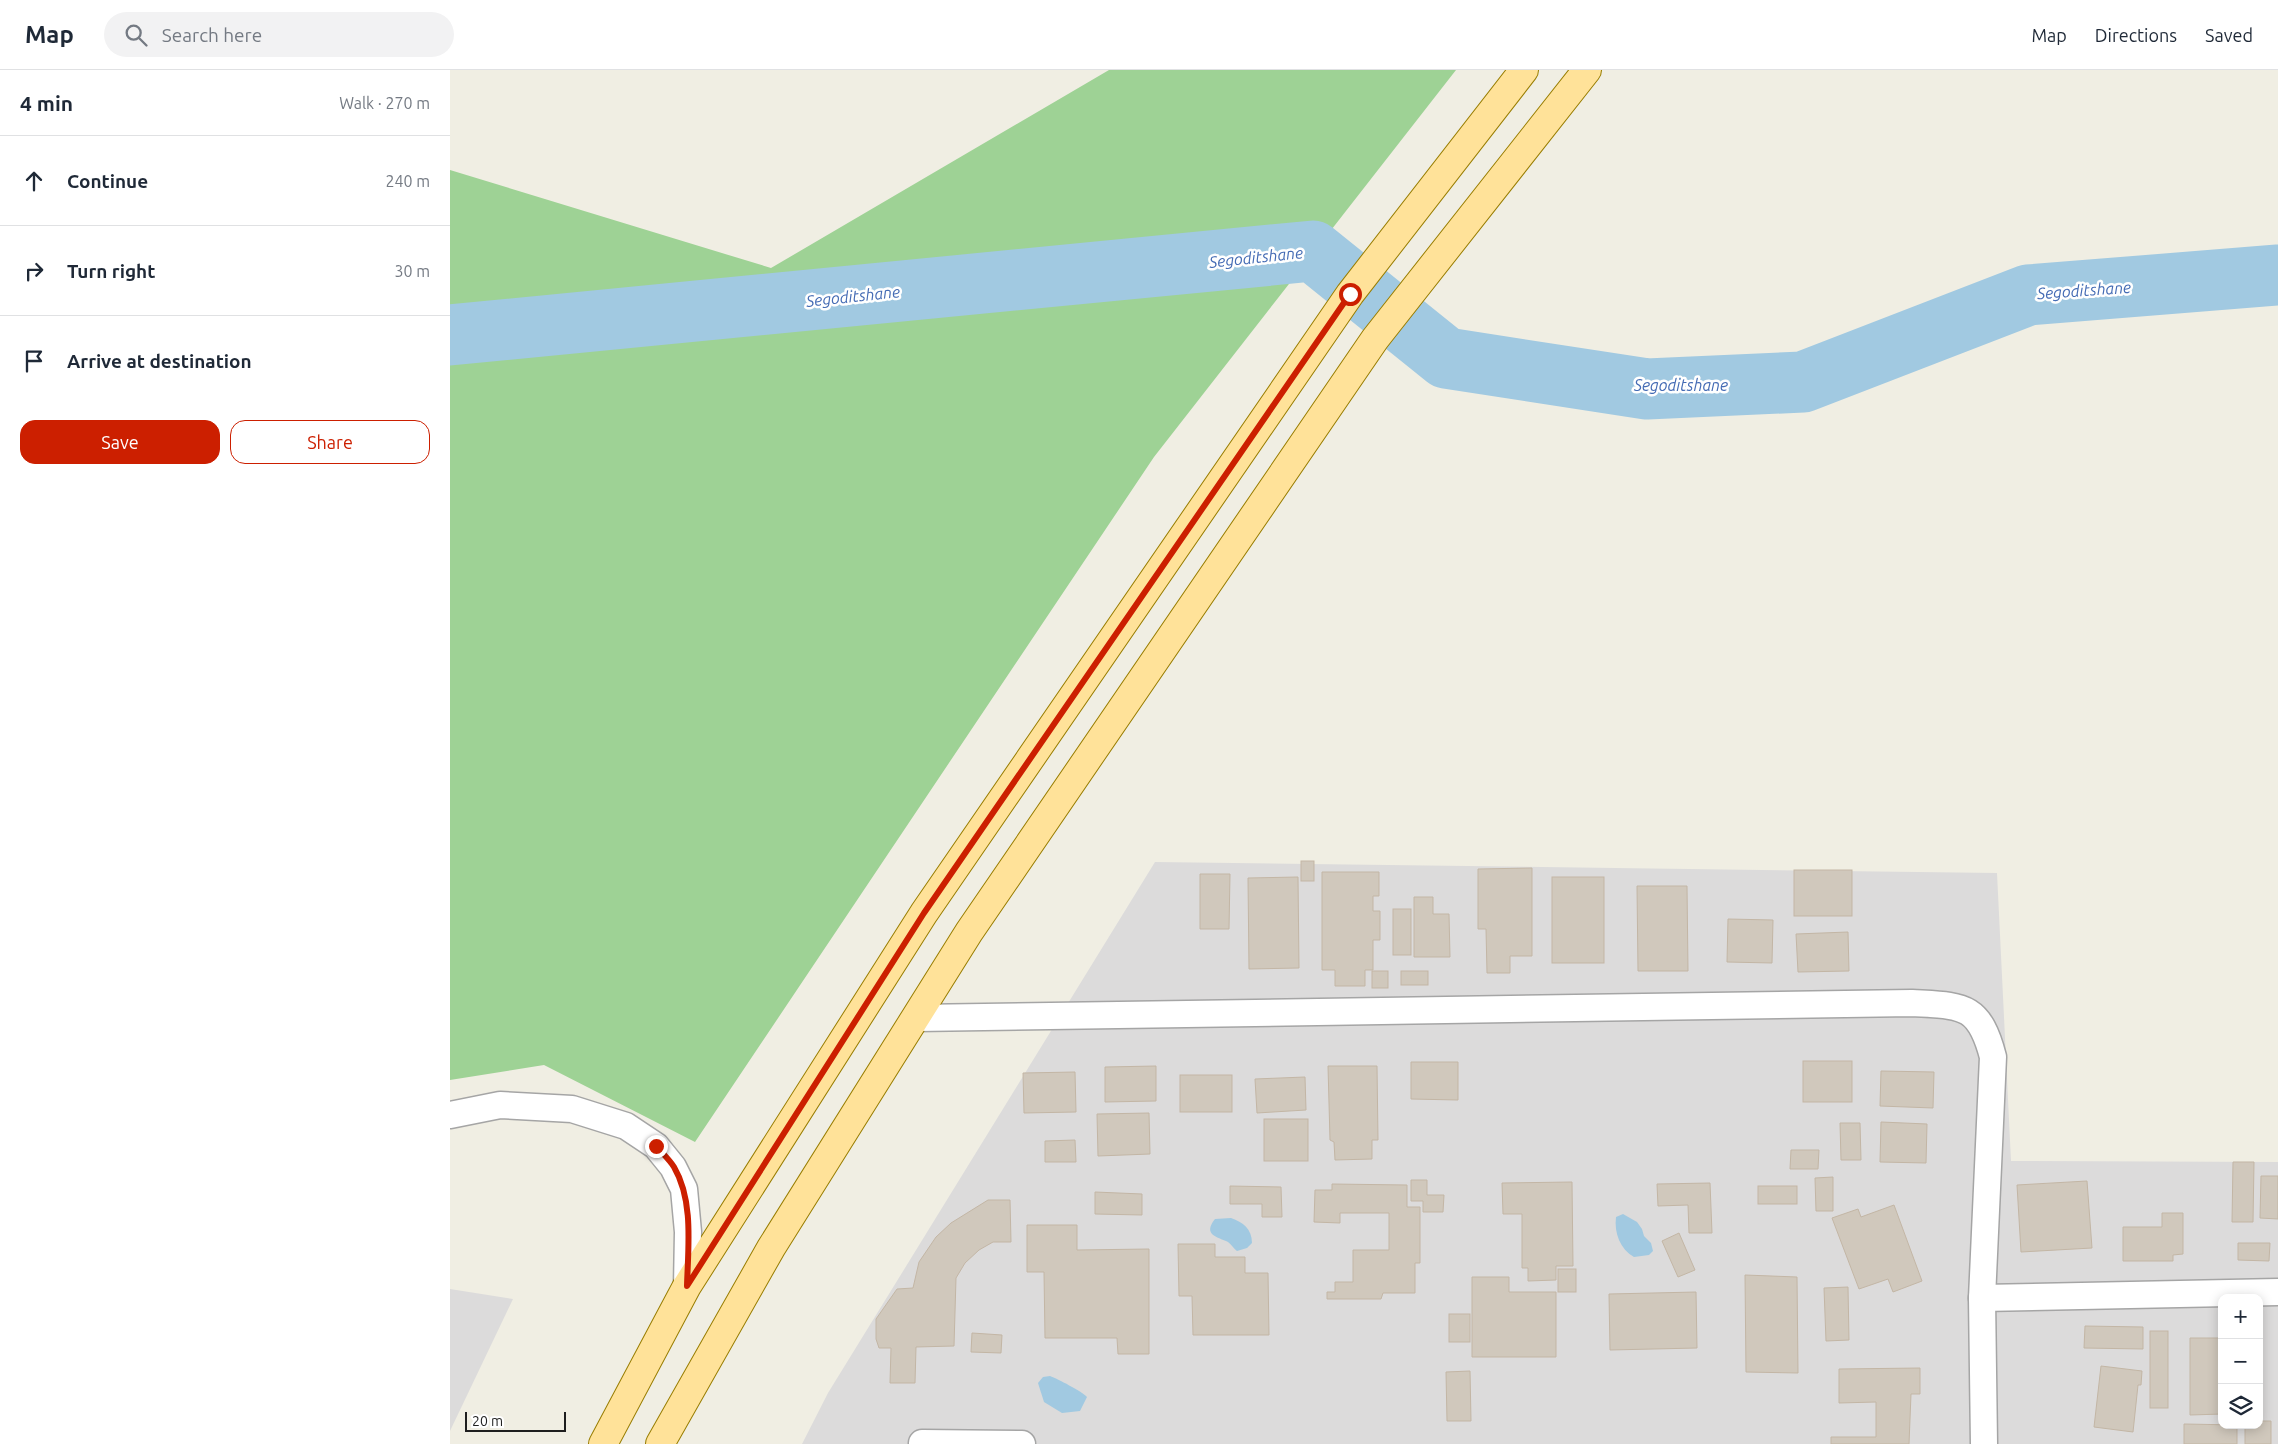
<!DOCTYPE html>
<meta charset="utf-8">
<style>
:root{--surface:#fff;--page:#f2f2f3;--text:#1f2937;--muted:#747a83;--line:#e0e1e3;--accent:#cc1f00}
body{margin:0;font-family:Ubuntu,sans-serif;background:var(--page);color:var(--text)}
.controls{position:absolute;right:15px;bottom:15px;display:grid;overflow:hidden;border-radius:10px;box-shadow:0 2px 12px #0003}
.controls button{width:45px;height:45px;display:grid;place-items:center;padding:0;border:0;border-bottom:1px solid var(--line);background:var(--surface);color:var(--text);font:25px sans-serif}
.scale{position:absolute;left:15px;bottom:12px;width:101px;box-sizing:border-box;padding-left:5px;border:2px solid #1e1e1e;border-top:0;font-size:14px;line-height:18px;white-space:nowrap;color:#1e1e1e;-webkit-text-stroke:4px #fff;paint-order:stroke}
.stop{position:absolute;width:15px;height:15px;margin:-11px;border:4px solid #cc1f00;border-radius:50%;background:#fff}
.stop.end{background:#cc1f00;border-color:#fff;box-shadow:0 1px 5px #0008}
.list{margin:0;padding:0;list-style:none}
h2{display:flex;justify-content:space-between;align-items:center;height:65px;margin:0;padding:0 20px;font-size:21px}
h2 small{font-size:16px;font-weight:400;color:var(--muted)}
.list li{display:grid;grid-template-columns:32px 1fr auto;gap:15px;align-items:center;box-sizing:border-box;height:90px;padding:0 20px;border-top:1px solid var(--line)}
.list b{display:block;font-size:19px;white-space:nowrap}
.list em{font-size:16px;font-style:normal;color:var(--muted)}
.actions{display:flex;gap:10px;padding:15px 20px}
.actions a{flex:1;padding:11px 0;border:1px solid var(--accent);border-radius:15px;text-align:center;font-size:18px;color:var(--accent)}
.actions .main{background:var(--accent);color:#fff}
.icon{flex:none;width:28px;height:28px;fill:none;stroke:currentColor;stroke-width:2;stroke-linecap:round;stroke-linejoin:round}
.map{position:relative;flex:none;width:1828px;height:1374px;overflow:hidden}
header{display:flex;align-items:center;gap:30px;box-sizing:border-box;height:70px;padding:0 25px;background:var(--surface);border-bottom:1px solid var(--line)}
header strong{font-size:24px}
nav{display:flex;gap:28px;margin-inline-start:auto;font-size:18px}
.search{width:350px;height:45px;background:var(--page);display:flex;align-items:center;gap:12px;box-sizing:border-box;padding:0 18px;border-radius:28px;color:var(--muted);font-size:19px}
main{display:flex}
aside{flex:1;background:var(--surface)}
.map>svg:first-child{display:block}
</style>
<header>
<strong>Map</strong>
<div class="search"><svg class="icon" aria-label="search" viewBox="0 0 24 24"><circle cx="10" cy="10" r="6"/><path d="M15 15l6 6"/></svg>Search here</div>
<nav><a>Map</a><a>Directions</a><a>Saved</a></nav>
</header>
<main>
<aside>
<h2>4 min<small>Walk · 270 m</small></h2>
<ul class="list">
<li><svg class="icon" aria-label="ahead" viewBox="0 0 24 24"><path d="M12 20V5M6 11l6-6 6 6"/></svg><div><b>Continue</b></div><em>240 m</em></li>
<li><svg class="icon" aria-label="right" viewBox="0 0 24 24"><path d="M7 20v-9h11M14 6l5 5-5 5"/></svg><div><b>Turn right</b></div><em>30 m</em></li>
<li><svg class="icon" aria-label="arrive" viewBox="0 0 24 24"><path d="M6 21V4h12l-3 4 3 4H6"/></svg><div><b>Arrive at destination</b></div></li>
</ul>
<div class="actions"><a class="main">Save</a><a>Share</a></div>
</aside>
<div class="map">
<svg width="1828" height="1374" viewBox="0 0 1828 1374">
<rect width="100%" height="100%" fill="#f0eee3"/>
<g fill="#dcdbdb" fill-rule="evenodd">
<path d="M 705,792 L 1547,803 L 1561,1091 L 1828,1092 L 1828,1374 L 352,1374 L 378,1323 ZM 1772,1228 L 1809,1228 L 1809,1355 L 1772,1355 Z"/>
<path d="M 0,1219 L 63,1229 L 0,1361 Z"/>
</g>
<path fill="#9ed295" d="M 659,0 L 1006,0 L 704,387 L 245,1072 L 94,995 L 0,1010 L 0,100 L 321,198 Z"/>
<g fill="#a1c9e1">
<path d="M 1173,1144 L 1187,1152 L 1192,1159 L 1194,1166 L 1201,1173 L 1203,1181 L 1199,1185 L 1184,1187 C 1170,1179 1164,1163 1166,1147 Z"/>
<path d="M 781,1148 C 793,1152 802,1159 802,1173 L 797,1178 L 787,1181 C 784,1179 781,1174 778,1172 C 768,1167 752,1165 765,1149 Z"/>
<path d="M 600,1306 C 608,1309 631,1321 637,1327 L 630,1341 L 612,1343 L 594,1332 L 588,1313 L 593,1307 Z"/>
</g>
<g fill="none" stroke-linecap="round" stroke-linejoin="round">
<path stroke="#a1c9e1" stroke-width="61" d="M 0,265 L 863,181 L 996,288 L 1197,319 L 1353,312 L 1578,225 L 1828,205"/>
</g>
<g fill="#d0c8bc" stroke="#c3b6a5">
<rect x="851" y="791" width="13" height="20"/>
<path d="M 1082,798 L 1082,886 L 1060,886 L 1060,903 L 1037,903 L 1036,859 L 1028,859 L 1028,799 Z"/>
<rect x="1344" y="800" width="58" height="46"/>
<path d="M 872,802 L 929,802 L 929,826 L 923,826 L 923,841 L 930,841 L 930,870 L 923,870 L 923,900 L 915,900 L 915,916 L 885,916 L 885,900 L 872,900 Z"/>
<path d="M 750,804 L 780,804 L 779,859 L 750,859 Z"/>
<path d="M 848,807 L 849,898 L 799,899 L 798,808 Z"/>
<rect x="1102" y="807" width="52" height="86"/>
<path d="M 1187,816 L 1237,816 L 1238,901 L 1188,901 Z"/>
<path d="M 964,827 L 983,827 L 983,844 L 999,844 L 1000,887 L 964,887 Z"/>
<rect x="943" y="839" width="18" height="46"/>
<path d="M 1278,849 L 1323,850 L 1322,893 L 1277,892 Z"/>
<path d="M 1398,862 L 1399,901 L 1348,902 L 1346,864 Z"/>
<rect x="922" y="901" width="16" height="17"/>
<rect x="951" y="901" width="27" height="14"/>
<rect x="1353" y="991" width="49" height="41"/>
<path d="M 961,992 L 1008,992 L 1008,1030 L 961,1029 Z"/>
<path d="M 706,996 L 706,1031 L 655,1032 L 655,997 Z"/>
<path d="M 878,996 L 927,996 L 928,1070 L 922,1070 L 922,1089 L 885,1090 L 884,1072 L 880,1070 Z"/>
<path d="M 1431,1001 L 1484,1002 L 1483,1038 L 1430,1036 Z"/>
<path d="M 625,1002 L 626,1042 L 574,1043 L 573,1003 Z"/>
<rect x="730" y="1005" width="52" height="37"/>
<path d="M 855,1007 L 856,1040 L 807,1043 L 805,1009 Z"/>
<path d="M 699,1043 L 700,1084 L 648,1086 L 647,1044 Z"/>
<rect x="814" y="1049" width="44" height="42"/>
<path d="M 1431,1052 L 1477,1054 L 1476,1093 L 1430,1092 Z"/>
<path d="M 1390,1053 L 1410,1053 L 1411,1090 L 1391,1090 Z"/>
<path d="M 625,1070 L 626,1092 L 595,1092 L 595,1071 Z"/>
<path d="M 1341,1080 L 1369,1080 L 1368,1099 L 1340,1099 Z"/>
<path d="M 1783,1092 L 1804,1092 L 1803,1152 L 1782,1152 Z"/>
<path d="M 1811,1106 L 1828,1106 L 1828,1149 L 1810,1148 Z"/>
<path d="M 1383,1107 L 1383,1141 L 1366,1141 L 1365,1108 Z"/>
<path d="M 961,1110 L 977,1110 L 977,1125 L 994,1125 L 993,1142 L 973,1142 L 973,1131 L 961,1131 Z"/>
<path d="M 1637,1111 L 1642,1178 L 1571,1182 L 1567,1115 Z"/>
<path d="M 1122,1112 L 1123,1196 L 1106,1196 L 1106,1210 L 1078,1211 L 1078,1198 L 1072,1198 L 1072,1144 L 1053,1144 L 1052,1113 Z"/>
<path d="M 1260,1113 L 1262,1163 L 1239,1163 L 1238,1135 L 1208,1136 L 1207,1114 Z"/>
<path d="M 882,1114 L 957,1115 L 957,1137 L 970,1137 L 970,1193 L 965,1193 L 965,1223 L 933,1223 L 931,1229 L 877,1229 L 877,1222 L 885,1222 L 885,1212 L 903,1212 L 903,1180 L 939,1180 L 939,1143 L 890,1143 L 890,1153 L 864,1152 L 865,1120 L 882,1120 Z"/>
<path d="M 780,1116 L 831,1117 L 832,1147 L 812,1147 L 812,1134 L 780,1134 Z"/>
<rect x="1308" y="1116" width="39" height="18"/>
<path d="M 645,1122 L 692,1124 L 692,1145 L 645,1144 Z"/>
<path d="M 538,1130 L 560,1130 L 561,1172 L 543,1172 L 529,1180 L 515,1193 L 506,1208 L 504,1276 L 466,1277 L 465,1313 L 440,1313 L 441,1278 L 429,1278 L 426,1269 L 426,1249 L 447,1219 L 463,1218 L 469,1192 L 486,1167 L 501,1153 Z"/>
<path d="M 1444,1135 L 1472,1211 L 1443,1222 L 1438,1209 L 1409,1219 L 1382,1148 L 1408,1139 L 1411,1147 Z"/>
<path d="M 1712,1143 L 1733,1143 L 1733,1184 L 1723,1185 L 1723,1191 L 1673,1191 L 1673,1157 L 1712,1157 Z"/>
<path d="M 577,1155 L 627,1155 L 627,1180 L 699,1179 L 699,1284 L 668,1284 L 667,1268 L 595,1268 L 594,1202 L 577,1202 Z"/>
<path d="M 1229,1163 L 1245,1200 L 1228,1207 L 1212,1171 Z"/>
<path d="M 1788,1173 L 1820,1173 L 1819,1191 L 1788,1190 Z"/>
<path d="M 728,1174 L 765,1174 L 765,1187 L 795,1187 L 795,1203 L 818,1203 L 819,1265 L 743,1265 L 742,1226 L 729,1226 Z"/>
<rect x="1108" y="1199" width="18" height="23"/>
<path d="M 1295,1205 L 1347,1207 L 1348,1303 L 1296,1302 Z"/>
<path d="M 1022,1207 L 1059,1207 L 1059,1222 L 1106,1222 L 1106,1287 L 1022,1287 Z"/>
<path d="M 1398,1217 L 1399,1270 L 1376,1271 L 1374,1218 Z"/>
<path d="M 1246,1222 L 1247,1278 L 1160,1280 L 1159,1224 Z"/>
<rect x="999" y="1244" width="21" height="28"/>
<path d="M 1635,1256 L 1693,1257 L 1693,1279 L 1634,1278 Z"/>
<rect x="1700" y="1261" width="18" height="77"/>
<path d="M 522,1263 L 552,1265 L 551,1283 L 521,1282 Z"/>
<path d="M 1740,1268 L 1772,1268 L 1772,1344 L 1740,1345 Z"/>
<path d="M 1651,1296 L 1692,1301 L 1691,1315 L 1688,1315 L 1683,1362 L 1644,1357 Z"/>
<path d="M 1470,1298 L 1470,1324 L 1461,1324 L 1459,1374 L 1381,1374 L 1381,1367 L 1426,1367 L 1426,1332 L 1389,1333 L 1389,1299 Z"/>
<path d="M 1020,1301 L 1021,1351 L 997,1351 L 996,1302 Z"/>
<path d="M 1809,1351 L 1821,1351 L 1821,1374 L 1795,1374 L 1795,1355 L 1809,1355 Z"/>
<path d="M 1734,1354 L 1787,1355 L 1787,1374 L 1734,1374 Z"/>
</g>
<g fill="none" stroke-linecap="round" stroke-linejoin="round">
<defs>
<g id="street">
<path d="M 466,948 L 1462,933 C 1512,936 1529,933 1543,987 L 1532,1228 L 1534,1374"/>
<path d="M 0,1045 L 50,1035 L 122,1039 L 176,1056 L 206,1076 L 223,1097 L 234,1119 L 238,1162 L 237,1216"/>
<path d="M 1532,1228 L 1828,1222"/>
<path d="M 472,1373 L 572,1374"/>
</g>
<g id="primary">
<path d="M 153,1374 L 237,1216 L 474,843 L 900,224 L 1074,0"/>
<path d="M 210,1374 L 321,1178 L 519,862 L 925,269 L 1137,0"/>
</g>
</defs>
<use href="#street" stroke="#a5a5a5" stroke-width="29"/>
<use href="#primary" stroke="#987d00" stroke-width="30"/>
<use href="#street" stroke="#fff" stroke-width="26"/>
<use href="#primary" stroke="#ffe299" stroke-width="28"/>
</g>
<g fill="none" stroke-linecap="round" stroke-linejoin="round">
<path stroke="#cc1f00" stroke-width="6" d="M 206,1076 C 212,1083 219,1089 224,1097 C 244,1131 238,1178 237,1216 L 474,843 L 900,224"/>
</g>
<g text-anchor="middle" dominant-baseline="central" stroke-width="5" stroke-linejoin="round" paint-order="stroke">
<g font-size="16" font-style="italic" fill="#446bb4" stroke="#fff">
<text transform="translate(806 187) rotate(-6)">Segoditshane</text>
<text transform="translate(1634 220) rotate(-4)">Segoditshane</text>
<text transform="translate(403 226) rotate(-6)">Segoditshane</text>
<text x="1231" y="315">Segoditshane</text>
</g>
</g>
</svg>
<div class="controls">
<button>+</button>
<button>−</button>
<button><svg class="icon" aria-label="layers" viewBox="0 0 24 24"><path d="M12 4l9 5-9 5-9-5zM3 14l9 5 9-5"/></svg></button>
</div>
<div class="scale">20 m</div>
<div class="stop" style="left:900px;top:224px"></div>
<div class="stop end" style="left:206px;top:1076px"></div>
</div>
</main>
